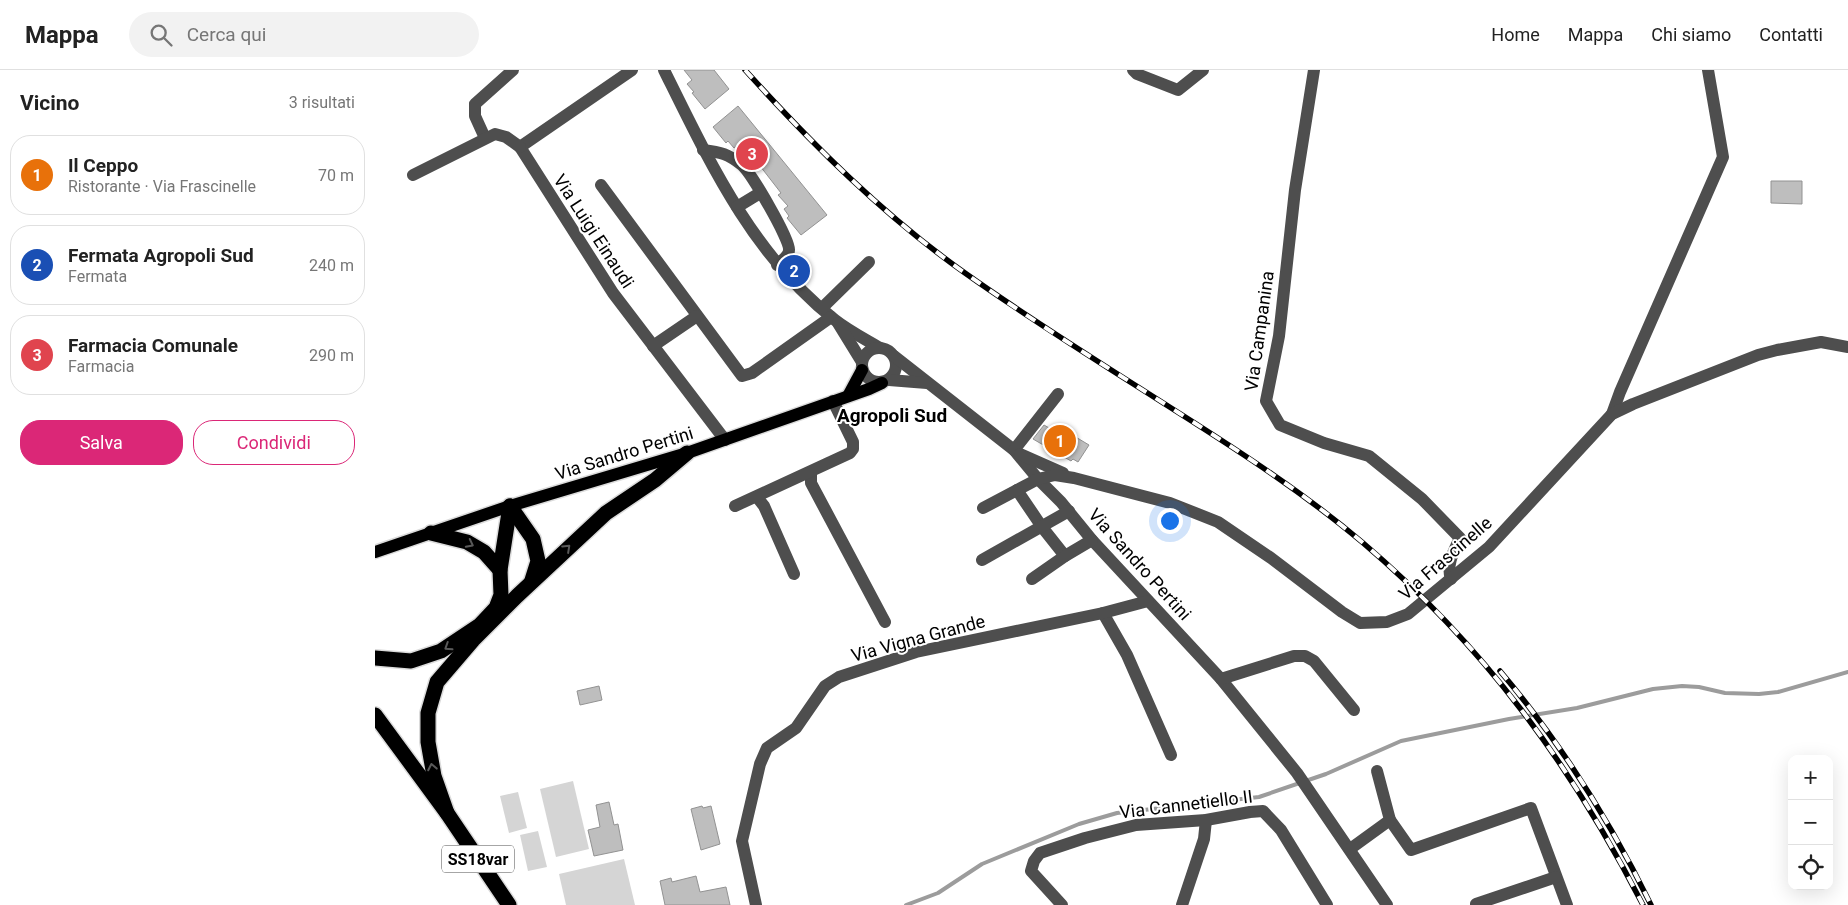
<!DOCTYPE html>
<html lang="it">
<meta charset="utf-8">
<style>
:root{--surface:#fff;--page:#f2f2f2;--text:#222;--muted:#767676;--line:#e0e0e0;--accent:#db2777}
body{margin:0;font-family:Roboto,sans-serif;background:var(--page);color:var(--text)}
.controls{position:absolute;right:15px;bottom:15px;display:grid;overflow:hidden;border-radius:10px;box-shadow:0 5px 20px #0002}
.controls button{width:45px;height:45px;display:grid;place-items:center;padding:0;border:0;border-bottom:1px solid var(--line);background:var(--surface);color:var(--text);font:25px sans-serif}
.you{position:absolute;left:794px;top:450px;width:18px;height:18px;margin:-12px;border:4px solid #fff;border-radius:50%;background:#1a73e8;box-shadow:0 0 0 8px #1a73e833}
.badge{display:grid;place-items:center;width:32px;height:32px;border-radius:50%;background:var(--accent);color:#fff;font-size:16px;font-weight:700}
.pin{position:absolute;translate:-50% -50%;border:2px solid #fff;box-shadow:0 1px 5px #0006}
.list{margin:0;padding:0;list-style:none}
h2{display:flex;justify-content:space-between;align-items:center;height:65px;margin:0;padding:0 20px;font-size:21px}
h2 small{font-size:16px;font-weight:400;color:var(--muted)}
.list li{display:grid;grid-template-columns:32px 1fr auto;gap:15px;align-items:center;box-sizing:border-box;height:80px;margin:0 10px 10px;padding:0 10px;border:1px solid var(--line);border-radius:20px}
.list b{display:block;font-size:19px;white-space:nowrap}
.list p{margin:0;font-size:16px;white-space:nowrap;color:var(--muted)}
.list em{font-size:16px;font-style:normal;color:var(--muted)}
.actions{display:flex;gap:10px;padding:15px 20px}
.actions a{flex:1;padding:11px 0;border:1px solid var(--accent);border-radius:20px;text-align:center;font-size:18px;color:var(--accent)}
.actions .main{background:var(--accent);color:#fff}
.icon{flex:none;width:28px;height:28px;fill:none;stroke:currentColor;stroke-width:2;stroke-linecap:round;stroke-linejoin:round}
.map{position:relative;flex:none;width:1473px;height:835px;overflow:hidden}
header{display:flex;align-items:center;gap:30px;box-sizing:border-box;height:70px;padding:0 25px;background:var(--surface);border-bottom:1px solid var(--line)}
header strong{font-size:24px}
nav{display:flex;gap:28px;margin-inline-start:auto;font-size:18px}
.search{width:350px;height:45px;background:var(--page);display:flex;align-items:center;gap:12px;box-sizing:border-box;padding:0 18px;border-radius:28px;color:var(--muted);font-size:19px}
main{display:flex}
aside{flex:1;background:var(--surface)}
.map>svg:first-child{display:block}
</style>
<header>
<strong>Mappa</strong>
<div class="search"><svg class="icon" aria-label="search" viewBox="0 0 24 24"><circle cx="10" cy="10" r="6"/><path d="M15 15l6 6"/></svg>Cerca qui</div>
<nav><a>Home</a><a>Mappa</a><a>Chi siamo</a><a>Contatti</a></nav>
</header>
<main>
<aside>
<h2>Vicino<small>3 risultati</small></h2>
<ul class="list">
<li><span class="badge" style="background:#e8710a">1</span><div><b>Il Ceppo</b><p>Ristorante · Via Frascinelle</p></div><em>70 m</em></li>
<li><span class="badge" style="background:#1a4fb4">2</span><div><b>Fermata Agropoli Sud</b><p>Fermata</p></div><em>240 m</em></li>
<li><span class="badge" style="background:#e0444e">3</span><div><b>Farmacia Comunale</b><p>Farmacia</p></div><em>290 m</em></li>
</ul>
<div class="actions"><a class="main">Salva</a><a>Condividi</a></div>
</aside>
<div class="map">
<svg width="1473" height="835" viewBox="0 0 1473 835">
<rect width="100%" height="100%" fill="#fff"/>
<g fill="#d5d5d5">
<path d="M 198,711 L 214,779 L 181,787 L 165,719 Z"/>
<path d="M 143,722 L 152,758 L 134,763 L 125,726 Z"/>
<path d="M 163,761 L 172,797 L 153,801 L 145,765 Z"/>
<path d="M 249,789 L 260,835 L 191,835 L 184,804 Z"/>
</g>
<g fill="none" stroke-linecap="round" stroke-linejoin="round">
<path stroke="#9c9c9c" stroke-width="4" d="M 531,835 L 563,823 L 607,794 L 704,754 L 742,743 L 884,727 L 951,704 L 1026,671 L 1134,649 L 1202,638 L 1278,619 L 1307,616 L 1324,617 L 1350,623 L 1384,624 L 1403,622 L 1473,602"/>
</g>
<g fill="#bebebe" stroke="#929292">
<path d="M 309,0 L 339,0 L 354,19 L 330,39 L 317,23 L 319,22 L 312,14 L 317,10 Z"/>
<path d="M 363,36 L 452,145 L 426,165 L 412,148 L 414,146 L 409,139 L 413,136 L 403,125 L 406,123 L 375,83 L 372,85 L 364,74 L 359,78 L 353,71 L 351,73 L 338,57 Z"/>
<path d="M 1396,111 L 1427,111 L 1427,134 L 1396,133 Z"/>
<path d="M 669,355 L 681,362 L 684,357 L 714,375 L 703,392 L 698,389 L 696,391 L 658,369 Z"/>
<path d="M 224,616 L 227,630 L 205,635 L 202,621 Z"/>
<path d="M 234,732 L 239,755 L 243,754 L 248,780 L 219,786 L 213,760 L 225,757 L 221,735 Z"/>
<path d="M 327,736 L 328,738 L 336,736 L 345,774 L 326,780 L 316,739 Z"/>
<path d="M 321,806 L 325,822 L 351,817 L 355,835 L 290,835 L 285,811 L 296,808 L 297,812 Z"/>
</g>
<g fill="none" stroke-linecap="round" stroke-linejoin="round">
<defs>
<g id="major">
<path d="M 473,326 L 487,300"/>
<path d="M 0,482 L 135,436 L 312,383 L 494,319 L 507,313"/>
</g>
<g id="highway">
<path d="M 135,436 L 158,469 L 163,491 L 157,510"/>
<path d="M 56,463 L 92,472 L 109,482 L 125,500"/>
<path d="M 0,588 L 36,591 L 66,581 L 105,555 L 121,538 L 126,525 L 125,500 L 135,436"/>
<path d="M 0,645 L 72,743 L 134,835"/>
<path d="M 72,743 L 59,706 L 53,672 L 53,643 L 62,612 L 98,570 L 142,526 L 231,443 L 280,410 L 312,383"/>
</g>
</defs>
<use href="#major" stroke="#dbdbdb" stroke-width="15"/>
<use href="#highway" stroke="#dbdbdb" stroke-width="18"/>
<g stroke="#4e4e4e" stroke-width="12">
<path d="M 257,0 L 145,77 L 238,223 L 350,370"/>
<path d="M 289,0 C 334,91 378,186 460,250 C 474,261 490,269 505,278"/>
<path d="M 758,0 L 762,4 L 803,20 L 828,0"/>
<path d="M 939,0 L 920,120 L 904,266 L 891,331 L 905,355 L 949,373 L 994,386 L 1047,429 L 1085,468 C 1079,481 1071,494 1076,509"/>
<path d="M 110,68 L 100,46 L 100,34 L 138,0"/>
<path d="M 328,80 C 346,82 353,84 367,95 C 376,103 415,169 414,180 C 414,186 406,191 402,195"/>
<path d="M 38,105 L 120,64 L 131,67 L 145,77"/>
<path d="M 226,115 L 367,306 L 377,303 L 456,247"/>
<path d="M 362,137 L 385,123"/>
<path d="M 447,238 L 494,192"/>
<path d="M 463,253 L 487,292"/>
<path d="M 278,276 L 322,246"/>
<circle cx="504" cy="295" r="17"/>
<path d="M 519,286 L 639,380 L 663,409 L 686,432 L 717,470 L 846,609 L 922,703 L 1012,835"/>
<path d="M 514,310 L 552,313"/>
<path d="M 1237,344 L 1245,322 L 1348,87 L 1333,0"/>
<path d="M 639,380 L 683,324"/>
<path d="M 645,384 L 688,403"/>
<path d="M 436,402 L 436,413 L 510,552"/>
<path d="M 642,420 L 667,457 L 690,486"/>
<path d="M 382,427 L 389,436 L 419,504"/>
<path d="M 360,436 L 475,383 L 478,379 L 478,372 L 458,331"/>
<path d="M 608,438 L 663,409 L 680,405 L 699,408 L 795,433 L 843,452 L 896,488 L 967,542 L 985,553 L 1012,552 L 1033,544 L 1114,477 L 1237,344 L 1258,334 L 1383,285 L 1402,280 L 1446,272 L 1473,277"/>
<path d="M 607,490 L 694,441"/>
<path d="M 657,509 L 690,486 L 717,470"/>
<path d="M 728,543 L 752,585 L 796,685"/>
<path d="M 846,609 L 919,586 L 930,586 L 939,591 L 979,640"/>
<path d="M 1015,750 L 1036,780 L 1156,738 L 1192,835"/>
<path d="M 975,779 L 1015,750 L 1002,701"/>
<path d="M 1101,834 L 1181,807"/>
<path d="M 381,835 L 367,771 L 385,694 L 392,678 L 421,658 L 450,616 L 464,607 L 541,582 L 728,543 L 773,531"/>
<path d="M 687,835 L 656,801 L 659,791 L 665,783 L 710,768 L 761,755 L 831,750 L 875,742 L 888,741 L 906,760 L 952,835"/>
<path d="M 807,835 L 829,769 L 831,750"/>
</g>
<use href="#major" stroke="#000" stroke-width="12"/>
<use href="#highway" stroke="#000" stroke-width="15"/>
<defs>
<g id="rail">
<path d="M 370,0 C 437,74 508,145 590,203 C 659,252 732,297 804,343 C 867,383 930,424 987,472 C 1109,576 1195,693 1268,835"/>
<path d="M 1125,601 C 1186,673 1235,751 1276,835"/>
</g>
</defs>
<use href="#rail" stroke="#000" stroke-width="5.5"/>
<use href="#rail" stroke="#fff" stroke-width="4" stroke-dasharray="11" stroke-linecap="butt"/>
</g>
<defs><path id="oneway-chevron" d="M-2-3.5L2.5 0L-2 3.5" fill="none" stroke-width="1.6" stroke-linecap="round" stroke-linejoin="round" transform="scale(1.25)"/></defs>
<g stroke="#595959">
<use href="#oneway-chevron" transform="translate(95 474) rotate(27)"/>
<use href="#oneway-chevron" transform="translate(192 478) rotate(-43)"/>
<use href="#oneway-chevron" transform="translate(73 577) rotate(147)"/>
<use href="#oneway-chevron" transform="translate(57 697) rotate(-101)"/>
</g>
<g text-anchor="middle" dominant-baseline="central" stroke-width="4" stroke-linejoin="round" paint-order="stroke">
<rect fill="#fff" stroke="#4c4c4c" stroke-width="1" x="67" y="775.5" width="72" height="27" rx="4"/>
<g font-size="16" font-weight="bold" fill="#000">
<text x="103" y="789">SS18var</text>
</g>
<g font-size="18" fill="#000" stroke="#fff">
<text transform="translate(219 161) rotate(57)">Via Luigi Einaudi</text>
<text transform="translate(884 261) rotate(-82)">Via Campanina</text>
<text transform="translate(249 383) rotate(-17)">Via Sandro Pertini</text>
<text transform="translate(1070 488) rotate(-41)">Via Frascinelle</text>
<text transform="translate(765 494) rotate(48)">Via Sandro Pertini</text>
<text transform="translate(543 568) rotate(-15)">Via Vigna Grande</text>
<text transform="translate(811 734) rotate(-7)">Via Cannetiello II</text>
</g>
<g font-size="19" font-weight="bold" fill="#000" stroke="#fff">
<text x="517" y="345">Agropoli Sud</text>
</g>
</g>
</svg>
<div class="controls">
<button>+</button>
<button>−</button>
<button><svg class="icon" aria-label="locate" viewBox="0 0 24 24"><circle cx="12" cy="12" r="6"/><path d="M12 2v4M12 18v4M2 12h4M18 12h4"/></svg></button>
</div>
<div class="you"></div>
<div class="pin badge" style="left:685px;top:371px;background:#e8710a">1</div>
<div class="pin badge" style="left:419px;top:201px;background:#1a4fb4">2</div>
<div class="pin badge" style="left:377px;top:84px;background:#e0444e">3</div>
</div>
</main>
